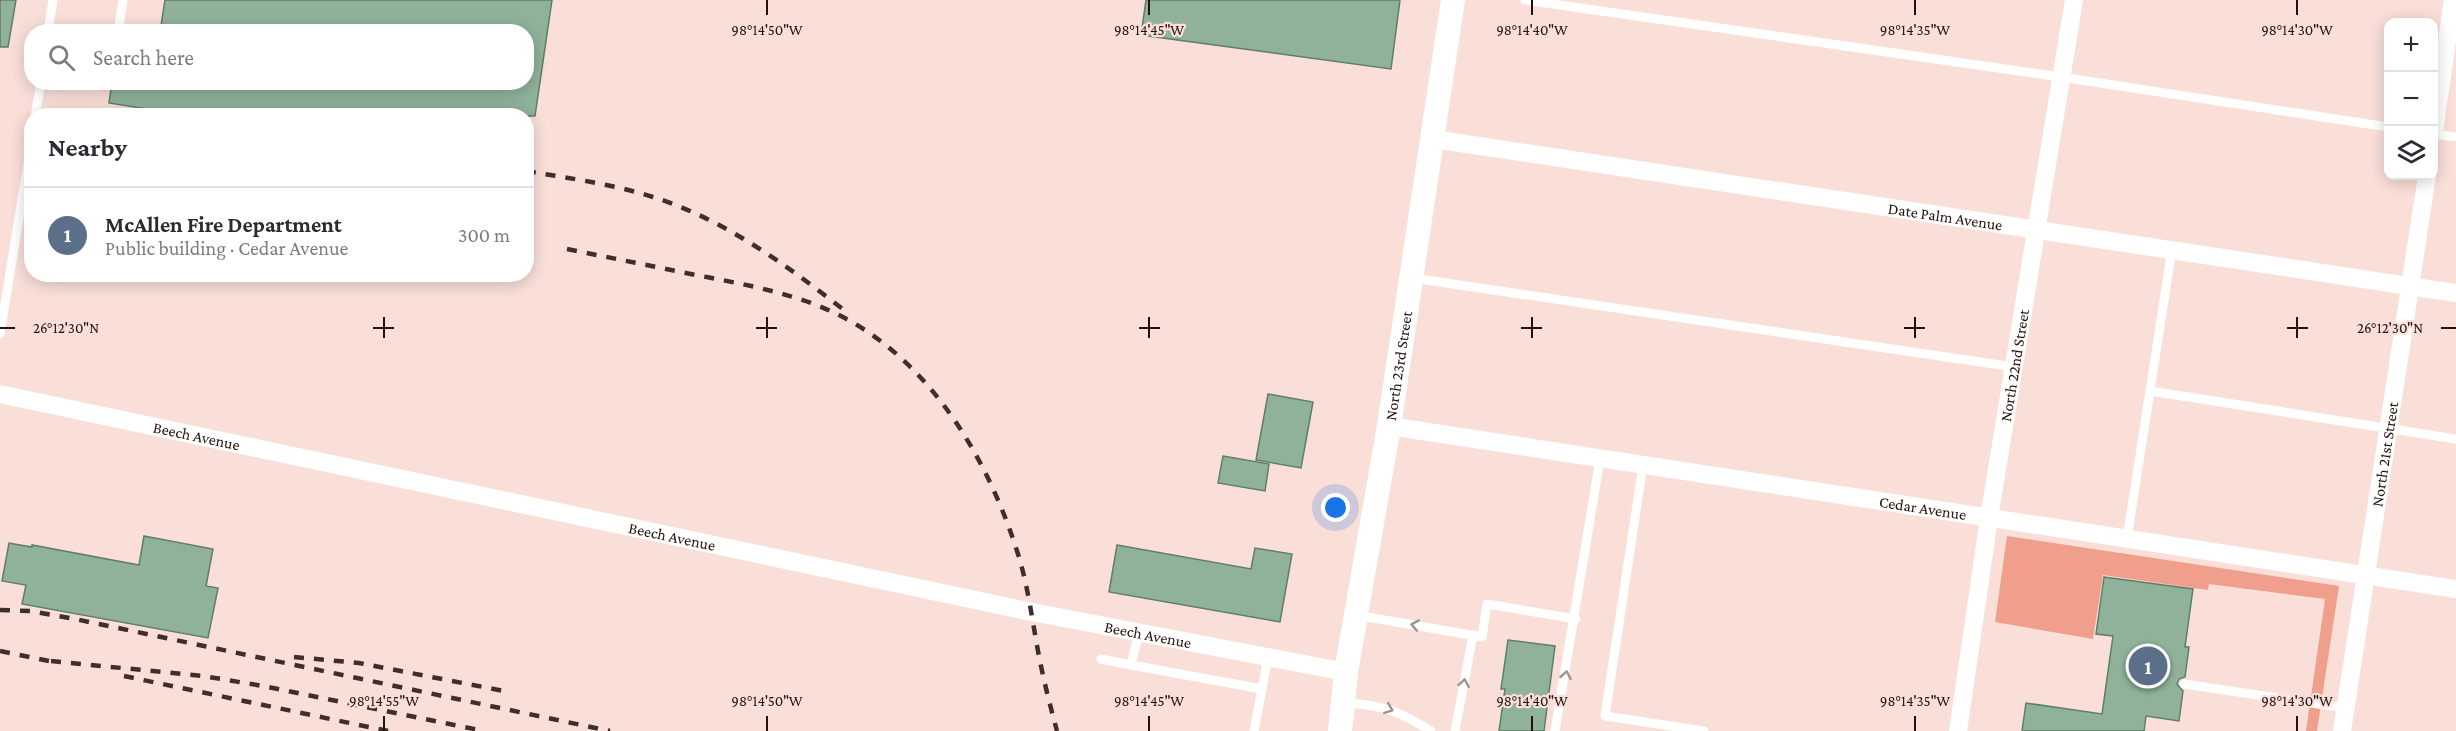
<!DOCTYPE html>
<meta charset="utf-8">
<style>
:root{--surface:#fff;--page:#f7f7f7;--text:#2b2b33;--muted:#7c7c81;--line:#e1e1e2;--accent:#3a7d8d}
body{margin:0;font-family:"Crimson Pro",serif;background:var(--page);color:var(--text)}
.controls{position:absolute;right:18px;top:18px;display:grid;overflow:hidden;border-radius:12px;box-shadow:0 3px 15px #0003}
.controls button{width:54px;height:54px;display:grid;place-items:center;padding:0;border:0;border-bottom:2px solid var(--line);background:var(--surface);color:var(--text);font:30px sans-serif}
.you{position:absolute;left:1336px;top:508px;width:21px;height:21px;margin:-15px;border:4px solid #fff;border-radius:50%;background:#1a73e8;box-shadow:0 0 0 9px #1a73e833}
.badge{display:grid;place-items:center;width:39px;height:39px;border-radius:50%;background:var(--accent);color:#fff;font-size:20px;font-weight:700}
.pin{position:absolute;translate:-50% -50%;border:3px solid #fff;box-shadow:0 2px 6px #0006}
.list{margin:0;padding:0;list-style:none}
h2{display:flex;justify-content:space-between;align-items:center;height:78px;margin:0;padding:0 24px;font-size:26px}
h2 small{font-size:20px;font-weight:400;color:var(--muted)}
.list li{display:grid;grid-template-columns:39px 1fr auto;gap:18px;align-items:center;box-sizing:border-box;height:96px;padding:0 24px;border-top:2px solid var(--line)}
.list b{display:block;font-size:22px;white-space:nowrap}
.list p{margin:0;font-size:20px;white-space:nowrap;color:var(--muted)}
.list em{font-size:20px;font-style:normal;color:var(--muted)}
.icon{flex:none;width:33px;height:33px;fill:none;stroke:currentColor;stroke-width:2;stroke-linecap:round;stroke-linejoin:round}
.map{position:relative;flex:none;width:2456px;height:731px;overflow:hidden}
.search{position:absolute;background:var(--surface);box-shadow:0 3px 15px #0003;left:24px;top:24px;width:510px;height:66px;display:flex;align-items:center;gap:15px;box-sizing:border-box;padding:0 21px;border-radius:24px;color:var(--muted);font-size:22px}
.panel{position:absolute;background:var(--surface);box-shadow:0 3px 15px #0003;left:24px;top:108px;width:510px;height:174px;border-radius:24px}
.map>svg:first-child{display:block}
</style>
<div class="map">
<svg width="2456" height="731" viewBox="0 0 2456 731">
<rect width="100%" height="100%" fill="#fadfd9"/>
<path fill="#ef9f8b" d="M 2007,536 L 2339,586 L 2317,731 L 2306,731 L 2325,599 L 2209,584 L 2208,590 L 2103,575 L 2093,639 L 1995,622 Z"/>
<g fill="#90b29b" stroke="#5e7e68" stroke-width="1.5">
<path d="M 0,0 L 16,0 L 8,47 L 0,47 Z"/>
<path d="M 165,0 L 552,0 L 535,116 L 190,116 L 109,103 L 112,82 L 526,82 L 526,32 L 160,32 Z"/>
<path d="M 1146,0 L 1400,0 L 1391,69 L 1141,35 Z"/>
<path d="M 1268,394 L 1313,402 L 1301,468 L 1256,460 Z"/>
<path d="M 1223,456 L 1269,464 L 1265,491 L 1218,483 Z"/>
<path d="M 144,536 L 213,549 L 206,586 L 218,588 L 208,638 L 22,604 L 26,585 L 2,581 L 9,543 L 32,547 L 32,545 L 139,565 Z"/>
<path d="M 1117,545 L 1251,569 L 1255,548 L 1292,554 L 1280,622 L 1109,592 Z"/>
<path d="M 2104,577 L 2193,589 L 2185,647 L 2189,647 L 2185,677 L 2179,679 L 2177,684 L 2183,691 L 2179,721 L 2146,716 L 2144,731 L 2022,731 L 2026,703 L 2102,714 L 2113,636 L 2096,634 Z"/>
<path d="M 1508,640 L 1555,646 L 1544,731 L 1499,731 L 1505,689 L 1501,689 Z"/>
</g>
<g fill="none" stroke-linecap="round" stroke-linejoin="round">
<g stroke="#fff" stroke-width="9">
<path d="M 1525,0 L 2061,77 L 2388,127"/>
<path d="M 48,32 L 53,0"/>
<path d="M 118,32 L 123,0"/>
<path d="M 35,116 L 41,82"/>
<path d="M 2434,134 L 2456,137"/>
<path d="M 1412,278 L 2014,367"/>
<path d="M 0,334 L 32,139"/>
<path d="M 2150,391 L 2456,439"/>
<path d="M 1643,465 L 1605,716 L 1704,731"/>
<path d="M 2127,539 L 2172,249"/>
<path d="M 1356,615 L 1482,637 L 1487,604 L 1576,619"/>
<path d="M 1101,659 L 1131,665 L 1139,632"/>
<path d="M 1131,665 L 1262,689 L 1268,657"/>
<path d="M 2184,684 L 2345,708"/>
<path d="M 1345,703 C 1384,705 1398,711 1431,731"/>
<path d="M 1254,731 L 1262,689"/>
<path d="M 1455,731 L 1473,635"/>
<path d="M 1555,731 L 1600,459"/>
</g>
<g stroke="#fff" stroke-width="18">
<path d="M 2434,131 L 2453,0"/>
<path id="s1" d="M 1433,139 L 2456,293"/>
<path id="s2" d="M 0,394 L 1032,612 L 1346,672"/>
<path id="s3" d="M 1389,426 L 2456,589"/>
<path id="s4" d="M 1958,731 L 1989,518 L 2074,0"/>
<path id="s5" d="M 2342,731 L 2427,176"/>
</g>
<path stroke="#fff" stroke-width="24" id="s6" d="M 1340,731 L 1346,672 L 1389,426 L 1453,0"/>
<g stroke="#3f2e2a" stroke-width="4.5" stroke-dasharray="10 10" stroke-linecap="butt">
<path d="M 526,171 C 568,178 612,184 653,197 C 726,220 789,267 849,314"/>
<path d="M 567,249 C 612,258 656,267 701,276 C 738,283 775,290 811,303 C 919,342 985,449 1018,554 C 1028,586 1032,619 1038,651 C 1043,678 1050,705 1057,731"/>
<path d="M 0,610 L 30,611 L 75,619 L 610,731"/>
<path d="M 0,651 L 59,663"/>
<path d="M 294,657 L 359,663 L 504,691"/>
<path d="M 51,661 L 203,676 L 263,686 L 484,731"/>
<path d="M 124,676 L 388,731"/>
</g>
</g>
<defs><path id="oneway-chevron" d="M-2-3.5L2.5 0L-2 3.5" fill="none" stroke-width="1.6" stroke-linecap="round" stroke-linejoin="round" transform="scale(1.5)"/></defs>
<g stroke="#9c9593">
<use href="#oneway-chevron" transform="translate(1415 625) rotate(-170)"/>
<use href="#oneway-chevron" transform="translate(1566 675) rotate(-80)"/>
<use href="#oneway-chevron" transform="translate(1464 683) rotate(-80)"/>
<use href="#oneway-chevron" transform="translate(1389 709) rotate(21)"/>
</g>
<path fill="none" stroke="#22130f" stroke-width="2" d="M 767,0 L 767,15M 1149,0 L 1149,15M 1532,0 L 1532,15M 1915,0 L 1915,15M 2297,0 L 2297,15M 384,317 L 384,338M 767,317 L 767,338M 1149,317 L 1149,338M 1532,317 L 1532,338M 1915,317 L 1915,338M 2297,317 L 2297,338M 0,328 L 15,328M 373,328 L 394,328M 756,328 L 777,328M 1139,328 L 1160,328M 1521,328 L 1542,328M 1904,328 L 1925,328M 2287,328 L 2308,328M 2441,328 L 2456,328M 384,716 L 384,731M 767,716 L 767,731M 1149,716 L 1149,731M 1532,716 L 1532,731M 1915,716 L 1915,731M 2297,716 L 2297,731"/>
<g text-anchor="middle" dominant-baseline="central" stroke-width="4.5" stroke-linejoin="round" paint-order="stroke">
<g font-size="16" fill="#22130f" stroke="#fadfd9">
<text stroke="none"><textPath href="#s1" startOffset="518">Date Palm Avenue</textPath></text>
<text stroke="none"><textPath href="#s4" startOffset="370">North 22nd Street</textPath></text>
<text stroke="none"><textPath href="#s6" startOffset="370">North 23rd Street</textPath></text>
<text stroke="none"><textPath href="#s2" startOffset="201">Beech Avenue</textPath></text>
<text stroke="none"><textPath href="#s5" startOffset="280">North 21st Street</textPath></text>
<text stroke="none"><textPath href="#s3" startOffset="540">Cedar Avenue</textPath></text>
<text stroke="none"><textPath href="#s2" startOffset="687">Beech Avenue</textPath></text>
<text stroke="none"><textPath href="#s2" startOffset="1173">Beech Avenue</textPath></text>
</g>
</g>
<g font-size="15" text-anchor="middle" fill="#22130f" stroke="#fadfd9" stroke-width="4.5" stroke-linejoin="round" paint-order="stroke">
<text x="767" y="35">98°14'50"W</text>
<text x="1149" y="35">98°14'45"W</text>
<text x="1532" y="35">98°14'40"W</text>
<text x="1915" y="35">98°14'35"W</text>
<text x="2297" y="35">98°14'30"W</text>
<text x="66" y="333">26°12'30"N</text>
<text x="2390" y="333">26°12'30"N</text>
<text x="384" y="706">98°14'55"W</text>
<text x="767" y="706">98°14'50"W</text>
<text x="1149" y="706">98°14'45"W</text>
<text x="1532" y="706">98°14'40"W</text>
<text x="1915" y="706">98°14'35"W</text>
<text x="2297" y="706">98°14'30"W</text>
</g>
</svg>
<div class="controls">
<button>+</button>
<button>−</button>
<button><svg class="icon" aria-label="layers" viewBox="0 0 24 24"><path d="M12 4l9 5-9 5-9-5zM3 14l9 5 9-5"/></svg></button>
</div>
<div class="you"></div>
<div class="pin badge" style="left:2148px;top:666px;background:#5c6f8a">1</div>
<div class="search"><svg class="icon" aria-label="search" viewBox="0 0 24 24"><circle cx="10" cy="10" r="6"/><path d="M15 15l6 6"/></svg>Search here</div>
<section class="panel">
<h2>Nearby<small></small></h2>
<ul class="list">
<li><span class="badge" style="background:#5c6f8a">1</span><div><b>McAllen Fire Department</b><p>Public building · Cedar Avenue</p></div><em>300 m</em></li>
</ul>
</section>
</div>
